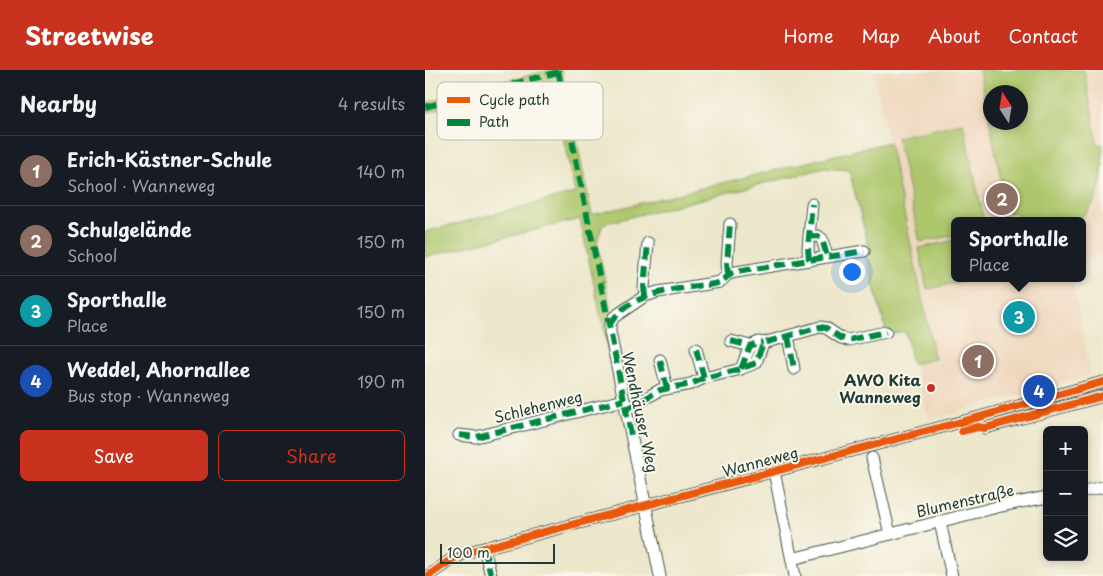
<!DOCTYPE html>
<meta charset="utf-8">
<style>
:root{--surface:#171b24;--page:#242831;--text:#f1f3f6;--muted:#9ea1a6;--line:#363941;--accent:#c8321e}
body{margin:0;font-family:"Playpen Sans",sans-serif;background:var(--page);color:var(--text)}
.controls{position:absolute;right:15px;bottom:15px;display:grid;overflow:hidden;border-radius:8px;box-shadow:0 2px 8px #0003}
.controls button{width:45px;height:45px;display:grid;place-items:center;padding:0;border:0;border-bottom:1px solid var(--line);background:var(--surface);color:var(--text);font:25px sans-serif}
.compass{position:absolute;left:558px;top:15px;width:45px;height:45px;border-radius:50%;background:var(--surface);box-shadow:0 2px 8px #0003;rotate:348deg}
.scale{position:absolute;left:15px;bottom:12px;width:115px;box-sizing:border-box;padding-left:5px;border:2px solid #1f3d34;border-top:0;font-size:14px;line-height:18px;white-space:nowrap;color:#1f3d34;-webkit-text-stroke:4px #fbf7ec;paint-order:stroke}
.you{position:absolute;left:426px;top:201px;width:18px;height:18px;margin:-12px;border:4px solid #fff;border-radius:50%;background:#1a73e8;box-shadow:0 0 0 8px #1a73e833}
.badge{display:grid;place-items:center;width:32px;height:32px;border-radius:50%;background:var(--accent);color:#fff;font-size:16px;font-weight:700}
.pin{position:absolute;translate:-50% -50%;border:2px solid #fff;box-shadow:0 1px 5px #0006}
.popup{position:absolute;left:526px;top:147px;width:135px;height:65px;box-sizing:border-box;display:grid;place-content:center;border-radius:8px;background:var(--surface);filter:drop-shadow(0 1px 4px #0005);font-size:16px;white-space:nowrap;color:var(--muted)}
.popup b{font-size:19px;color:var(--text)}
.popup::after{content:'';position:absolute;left:50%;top:100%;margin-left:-10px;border:10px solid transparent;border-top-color:var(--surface)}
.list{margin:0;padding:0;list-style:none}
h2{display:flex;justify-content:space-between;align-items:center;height:65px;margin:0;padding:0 20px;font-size:21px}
h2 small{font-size:16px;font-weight:400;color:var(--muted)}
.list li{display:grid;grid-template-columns:32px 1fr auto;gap:15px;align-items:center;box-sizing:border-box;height:70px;padding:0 20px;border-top:1px solid var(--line)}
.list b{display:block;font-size:19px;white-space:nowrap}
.list p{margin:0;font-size:16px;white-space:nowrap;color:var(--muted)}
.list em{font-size:16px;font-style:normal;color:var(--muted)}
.actions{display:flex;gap:10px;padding:15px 20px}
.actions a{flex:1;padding:11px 0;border:1px solid var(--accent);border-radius:8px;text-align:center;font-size:18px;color:var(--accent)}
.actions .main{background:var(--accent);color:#fff}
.icon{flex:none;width:28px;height:28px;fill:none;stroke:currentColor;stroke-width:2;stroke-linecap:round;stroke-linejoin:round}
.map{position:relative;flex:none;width:678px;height:506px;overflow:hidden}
header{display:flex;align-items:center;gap:30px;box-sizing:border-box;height:70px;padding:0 25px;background:var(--accent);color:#fff}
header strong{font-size:24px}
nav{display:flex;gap:28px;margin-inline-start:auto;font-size:18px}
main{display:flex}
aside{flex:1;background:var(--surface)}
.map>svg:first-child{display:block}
</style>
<header>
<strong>Streetwise</strong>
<nav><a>Home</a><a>Map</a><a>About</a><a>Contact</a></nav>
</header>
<main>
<aside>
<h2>Nearby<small>4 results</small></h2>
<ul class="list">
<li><span class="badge" style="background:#8d6e63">1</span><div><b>Erich-Kästner-Schule</b><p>School · Wanneweg</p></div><em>140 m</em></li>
<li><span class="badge" style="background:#8d6e63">2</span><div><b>Schulgelände</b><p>School</p></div><em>150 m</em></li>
<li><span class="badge" style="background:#0f9aa8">3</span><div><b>Sporthalle</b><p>Place</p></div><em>150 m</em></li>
<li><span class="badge" style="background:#1a4fb4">4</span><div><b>Weddel, Ahornallee</b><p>Bus stop · Wanneweg</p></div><em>190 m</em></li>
</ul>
<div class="actions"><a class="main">Save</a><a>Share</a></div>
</aside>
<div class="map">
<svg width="678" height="506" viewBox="0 0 678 506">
<rect width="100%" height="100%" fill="#fbf7ec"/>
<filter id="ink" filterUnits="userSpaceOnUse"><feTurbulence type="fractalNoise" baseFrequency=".02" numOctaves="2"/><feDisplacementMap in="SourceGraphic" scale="10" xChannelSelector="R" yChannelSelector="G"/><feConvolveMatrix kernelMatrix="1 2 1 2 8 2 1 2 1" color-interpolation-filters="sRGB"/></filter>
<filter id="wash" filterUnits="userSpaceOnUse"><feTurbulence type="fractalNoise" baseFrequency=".0096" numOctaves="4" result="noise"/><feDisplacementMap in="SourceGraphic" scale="20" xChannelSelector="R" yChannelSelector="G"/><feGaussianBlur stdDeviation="1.12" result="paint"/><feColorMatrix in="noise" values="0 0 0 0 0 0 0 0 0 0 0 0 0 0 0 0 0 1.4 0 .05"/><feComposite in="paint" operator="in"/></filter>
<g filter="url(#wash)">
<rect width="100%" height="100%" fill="#ece6ca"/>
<path fill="#eed6bb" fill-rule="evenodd" d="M 448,0 L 678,0 L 678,185 L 658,189 L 658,151 L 530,151 L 530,208 L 647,208 L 666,305 L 505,349 L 503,342 L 501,342 L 490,293 L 510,289 ZM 566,22 L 596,22 L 596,52 L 566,52 Z"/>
<g fill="#adc66c" stroke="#668250" fill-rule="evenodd">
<path d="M 124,0 L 137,0 L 167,145 L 464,72 L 510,289 L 487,294 L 480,261 L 462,265 L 439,179 L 444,178 L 424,100 L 400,98 L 178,154 L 172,171 L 197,296 L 187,299 L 155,149 L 0,187 L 0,162 L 150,123 L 126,11 L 0,43 L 0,33 Z"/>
<path d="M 554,0 L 659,0 L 673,75 L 678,74 C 678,106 678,131 652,151 L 600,151 L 589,142 L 583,143 ZM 566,22 L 596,22 L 596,52 L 566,52 Z"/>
<path d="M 538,53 L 559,151 L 530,151 L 530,165 L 495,172 L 472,67 Z"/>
<path d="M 530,170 L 530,208 L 555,208 L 502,219 L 494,178 Z"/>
</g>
</g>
<g filter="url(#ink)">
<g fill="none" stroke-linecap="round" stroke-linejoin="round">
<defs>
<g id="minor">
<path d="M 384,167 L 393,166 L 397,169 L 402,186"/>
<path d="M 384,190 L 383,178 L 387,134"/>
<path d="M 303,204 L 302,193 L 305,154"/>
<path d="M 220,226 L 219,217 L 223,173"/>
<path d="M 363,266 L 369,299"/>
<path d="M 306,271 L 325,276"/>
<path d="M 271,279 L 279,308"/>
<path d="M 235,290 L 242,318"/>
<path d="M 316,299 L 325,276 L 334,272 L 338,273"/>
<path d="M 202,339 L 235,320 L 266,314 L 279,308 L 312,300 L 331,293 L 338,273 L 395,257 L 401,258 L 416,268 L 423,270 L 461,262"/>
<path d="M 560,358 L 678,326"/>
<path d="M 34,365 L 51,367 L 199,330"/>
<path d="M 447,388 L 465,464"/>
<path d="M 349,401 L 370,506"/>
<path d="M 659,421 L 678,417"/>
<path d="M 515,452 L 527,506"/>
<path d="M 59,478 L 66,506"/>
<path d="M 367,489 L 576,436 L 622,427"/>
<path d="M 3,506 L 27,489 L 40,483 L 551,348 L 678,312"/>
<path d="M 235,506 L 185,262 L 185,254 L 189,247 L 220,226 L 233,222 L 295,212 L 303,204 L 311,202 L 439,181"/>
</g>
</defs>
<use href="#minor" stroke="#3e564a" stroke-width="13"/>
<use href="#minor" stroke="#fff" stroke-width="11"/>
<g stroke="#00873e" stroke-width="6" stroke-dasharray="12 6" stroke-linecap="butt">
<path d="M 133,0 L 206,365"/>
<path d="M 0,37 L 133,2"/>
<path d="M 384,167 L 393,166 L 397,169 L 402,186"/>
<path d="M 384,190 L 383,178 L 387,134"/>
<path d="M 303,204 L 302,193 L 305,154"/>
<path d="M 220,226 L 219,217 L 223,173"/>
<path d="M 185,254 C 203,225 240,221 272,216 C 278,215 289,215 295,212 C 301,209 303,204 311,202 L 439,181"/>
<path d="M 363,266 L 369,299"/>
<path d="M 306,271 L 325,276"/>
<path d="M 271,279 L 279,308"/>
<path d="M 235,290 L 242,318"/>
<path d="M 316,299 L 325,276 L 334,272 L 338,273"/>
<path d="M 202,339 L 235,320 L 266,314 L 279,308 L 312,300 L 331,293 L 338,273 L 395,257 L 401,258 L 416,268 L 423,270 L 461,262"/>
<path d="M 34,365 L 51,367 L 199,330"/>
<path d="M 59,478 L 66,506"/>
</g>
<defs>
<g id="cycleway">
<path d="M 537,361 L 553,357 L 560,358 L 678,326"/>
<path d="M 3,506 L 27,489 L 40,483 L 551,348 L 678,312"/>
</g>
</defs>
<use href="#cycleway" stroke="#fbf7ec" stroke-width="11"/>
<use href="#cycleway" stroke="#e8590c" stroke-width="8"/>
</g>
</g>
<circle fill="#c8321e" stroke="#fbf7ec" stroke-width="2" cx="506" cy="318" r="5"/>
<g text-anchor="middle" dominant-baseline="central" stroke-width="4" stroke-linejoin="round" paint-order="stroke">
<g font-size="15" font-weight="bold" fill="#1f3d34" stroke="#fbf7ec" text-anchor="end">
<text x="496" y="309">AWO Kita<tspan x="496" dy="17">Wanneweg</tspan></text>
</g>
<g font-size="15" fill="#1f3d34" stroke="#fbf7ec">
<text transform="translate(113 336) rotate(-14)">Schlehenweg</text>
<text transform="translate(216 342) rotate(78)">Wendhäuser Weg</text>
<text transform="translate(335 391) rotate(-15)">Wanneweg</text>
<text transform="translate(540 430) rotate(-13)">Blumenstraße</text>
</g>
</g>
<rect x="12" y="12" width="166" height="58" rx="8" fill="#fbf7ec" stroke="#b9bfb5" stroke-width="1"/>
<rect x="22" y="27" width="23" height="6" fill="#e8590c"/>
<rect x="22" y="49" width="23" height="7" fill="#00873e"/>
<g font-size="14" fill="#1f3d34">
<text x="54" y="35">Cycle path</text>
<text x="54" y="57">Path</text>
</g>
</svg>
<div class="controls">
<button>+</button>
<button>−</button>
<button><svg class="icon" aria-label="layers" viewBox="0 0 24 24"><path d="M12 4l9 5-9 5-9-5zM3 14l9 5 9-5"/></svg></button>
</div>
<svg class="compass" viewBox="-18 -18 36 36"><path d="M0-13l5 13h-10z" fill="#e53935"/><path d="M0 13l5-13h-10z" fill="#9ea1a6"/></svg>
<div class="scale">100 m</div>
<div class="you"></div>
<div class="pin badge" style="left:553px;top:291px;background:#8d6e63">1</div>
<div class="pin badge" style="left:577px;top:129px;background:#8d6e63">2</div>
<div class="pin badge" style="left:594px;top:247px;background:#0f9aa8">3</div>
<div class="popup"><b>Sporthalle</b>Place</div>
<div class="pin badge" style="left:614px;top:321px;background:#1a4fb4">4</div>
</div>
</main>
